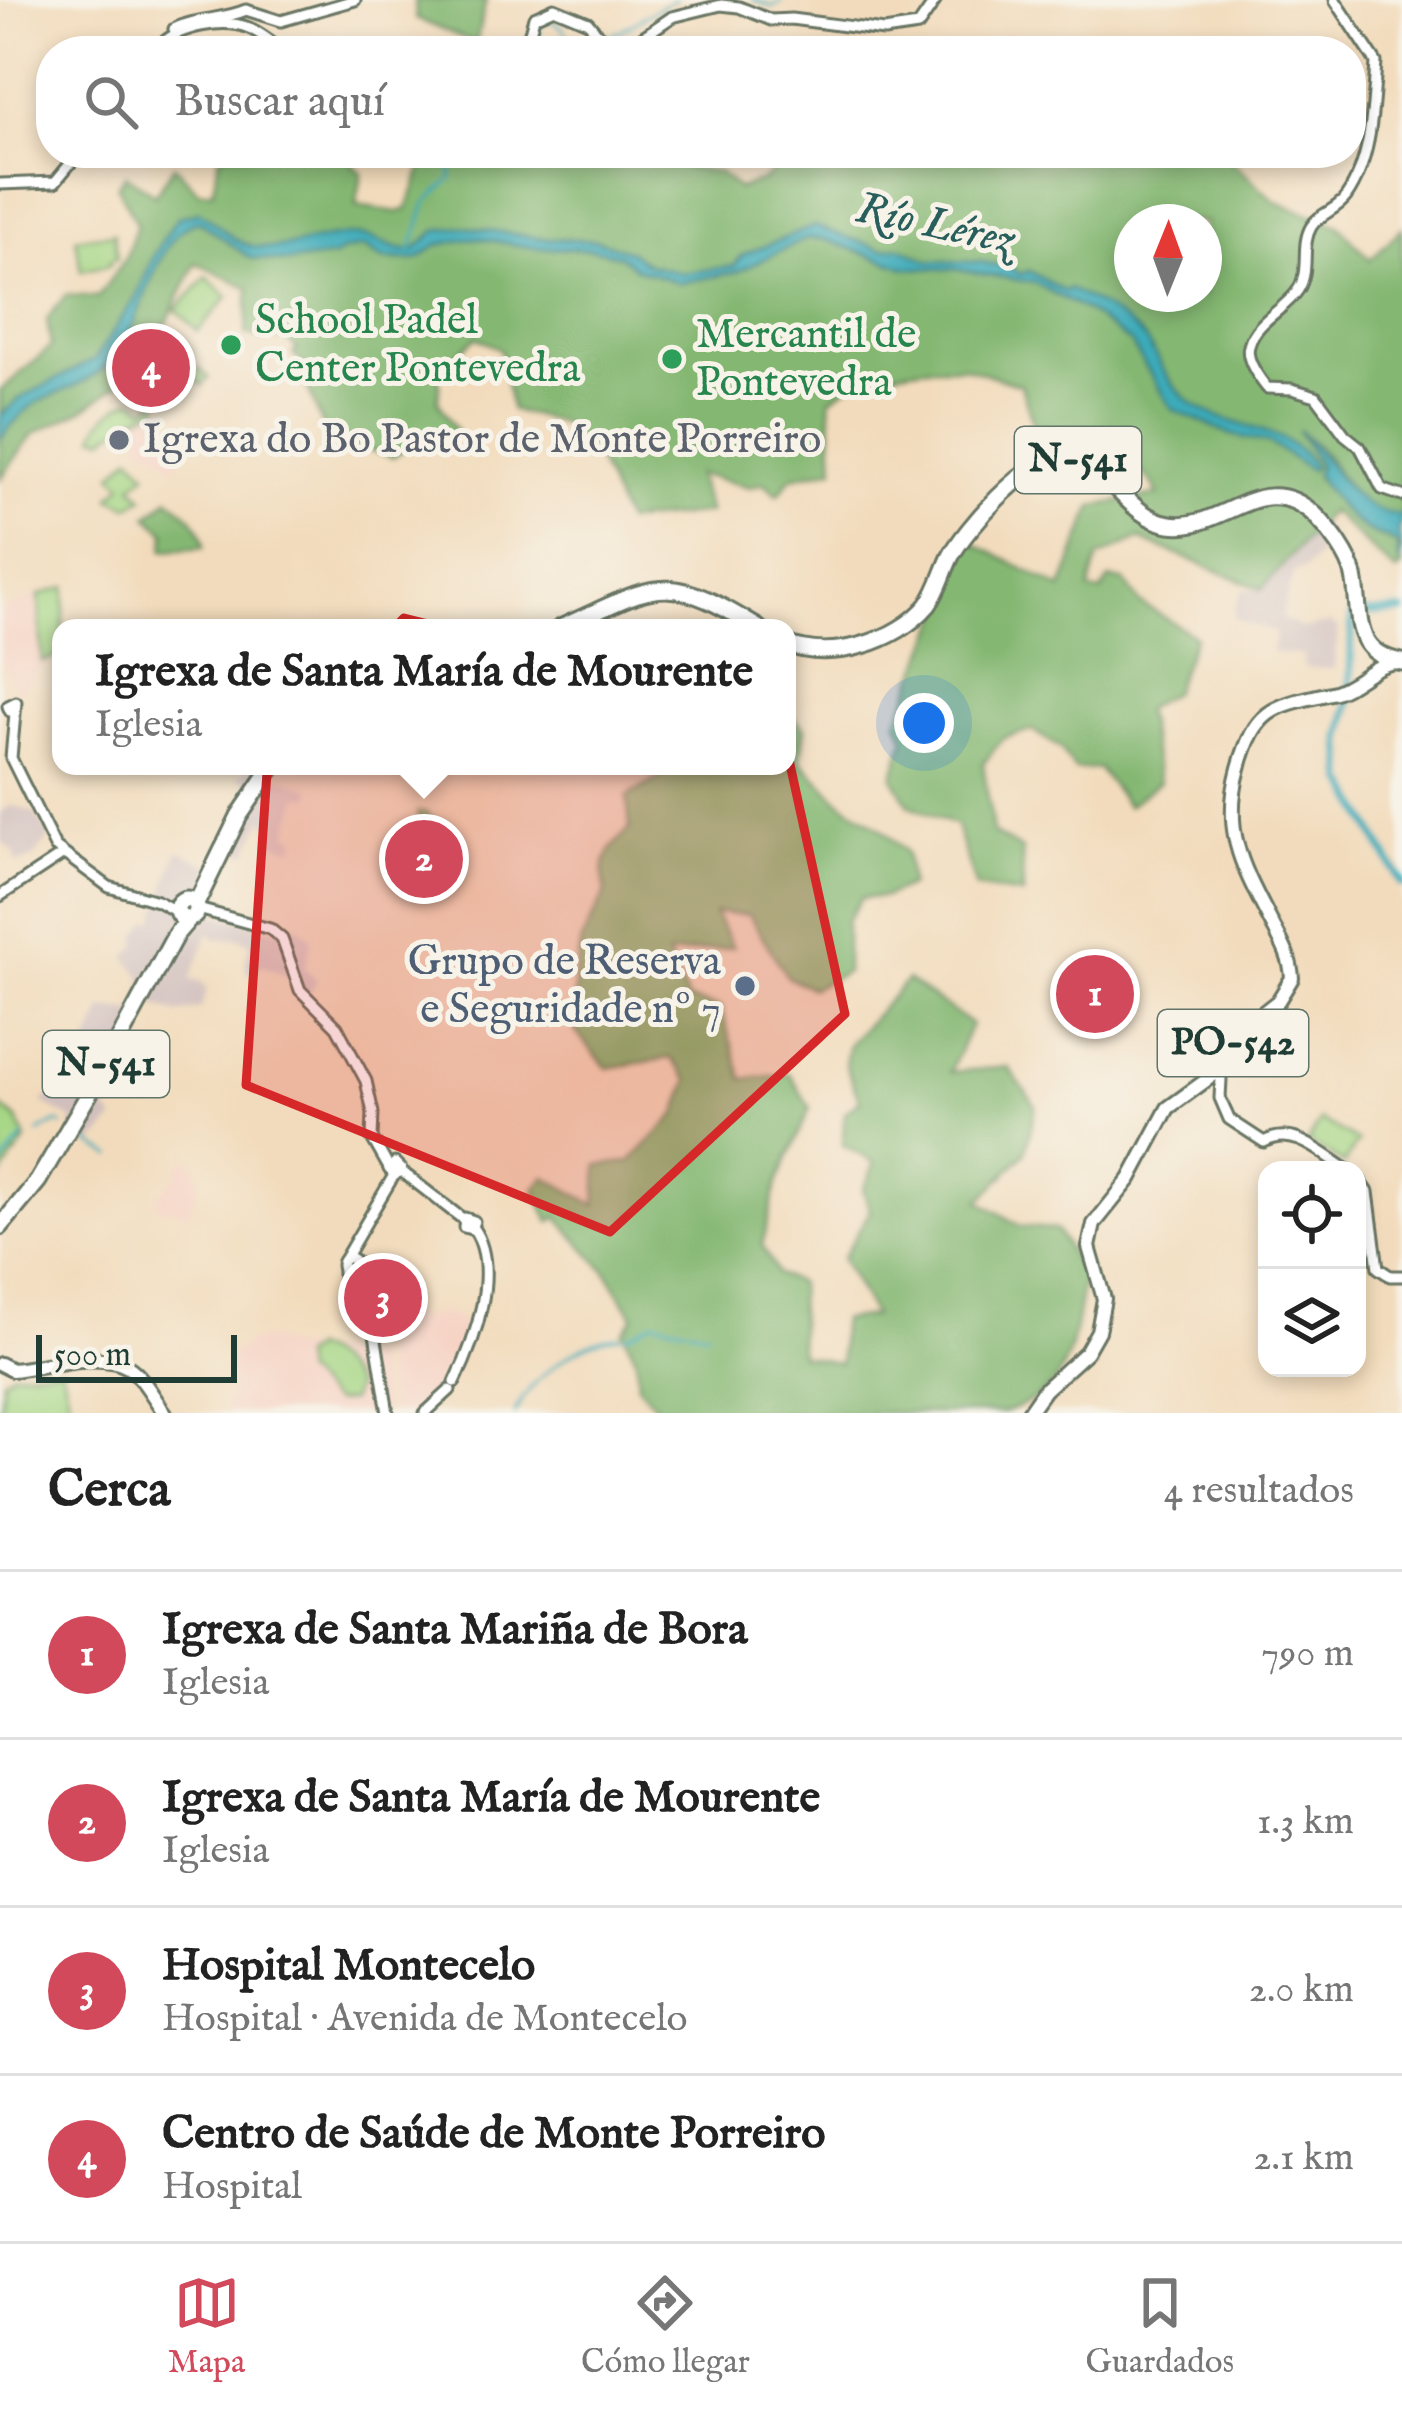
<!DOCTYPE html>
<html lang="es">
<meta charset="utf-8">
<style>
:root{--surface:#fff;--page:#f6f6f6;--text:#222;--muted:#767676;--line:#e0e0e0;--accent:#d1495b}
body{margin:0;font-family:"IM FELL English",serif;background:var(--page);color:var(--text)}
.controls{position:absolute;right:36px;bottom:36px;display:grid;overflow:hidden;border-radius:24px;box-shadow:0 6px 18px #0003}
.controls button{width:108px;height:108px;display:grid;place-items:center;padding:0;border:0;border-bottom:3px solid var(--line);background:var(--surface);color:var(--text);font:60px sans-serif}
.compass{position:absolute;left:1114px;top:204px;width:108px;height:108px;border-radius:50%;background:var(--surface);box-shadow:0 6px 18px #0003;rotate:1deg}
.scale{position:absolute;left:36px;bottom:30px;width:201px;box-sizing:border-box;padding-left:12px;border:6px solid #1f3d34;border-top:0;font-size:33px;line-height:42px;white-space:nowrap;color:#1f3d34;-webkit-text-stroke:9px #f7f3e8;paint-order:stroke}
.you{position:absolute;left:924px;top:723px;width:42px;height:42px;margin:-30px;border:9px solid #fff;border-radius:50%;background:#1a73e8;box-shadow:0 0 0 18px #1a73e833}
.badge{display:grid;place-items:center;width:78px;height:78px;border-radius:50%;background:var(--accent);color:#fff;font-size:39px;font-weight:700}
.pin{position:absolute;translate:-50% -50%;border:6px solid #fff;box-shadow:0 3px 12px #0006}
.popup{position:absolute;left:52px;top:619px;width:744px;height:156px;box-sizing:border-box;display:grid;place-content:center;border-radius:24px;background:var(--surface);filter:drop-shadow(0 3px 9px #0005);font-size:39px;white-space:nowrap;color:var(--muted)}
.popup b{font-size:45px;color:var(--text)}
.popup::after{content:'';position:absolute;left:50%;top:100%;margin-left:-24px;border:24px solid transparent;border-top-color:var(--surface)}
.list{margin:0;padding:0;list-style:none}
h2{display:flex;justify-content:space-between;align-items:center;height:156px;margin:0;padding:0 48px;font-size:51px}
h2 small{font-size:39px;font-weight:400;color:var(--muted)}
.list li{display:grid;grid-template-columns:78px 1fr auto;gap:36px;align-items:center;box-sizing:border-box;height:168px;padding:0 48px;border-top:3px solid var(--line)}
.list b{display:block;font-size:45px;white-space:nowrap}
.list p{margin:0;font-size:39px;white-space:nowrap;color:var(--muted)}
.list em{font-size:39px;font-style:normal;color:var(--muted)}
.icon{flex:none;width:66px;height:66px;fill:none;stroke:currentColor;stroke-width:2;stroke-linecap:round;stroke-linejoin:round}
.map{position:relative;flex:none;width:1402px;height:1413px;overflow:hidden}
.search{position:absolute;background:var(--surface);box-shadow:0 6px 18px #0003;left:36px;right:36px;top:36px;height:132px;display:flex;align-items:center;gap:30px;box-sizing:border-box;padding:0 42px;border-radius:48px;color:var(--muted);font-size:45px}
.sheet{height:828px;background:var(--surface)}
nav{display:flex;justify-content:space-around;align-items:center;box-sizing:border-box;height:168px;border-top:3px solid var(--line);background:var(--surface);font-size:33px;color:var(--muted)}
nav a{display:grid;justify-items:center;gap:6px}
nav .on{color:var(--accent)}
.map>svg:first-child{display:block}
</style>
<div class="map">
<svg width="1402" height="1413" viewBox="0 0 1402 1413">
<rect width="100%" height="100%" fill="#f7f3e8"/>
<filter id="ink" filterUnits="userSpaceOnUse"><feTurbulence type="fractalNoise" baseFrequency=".00833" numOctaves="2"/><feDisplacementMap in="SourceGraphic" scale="24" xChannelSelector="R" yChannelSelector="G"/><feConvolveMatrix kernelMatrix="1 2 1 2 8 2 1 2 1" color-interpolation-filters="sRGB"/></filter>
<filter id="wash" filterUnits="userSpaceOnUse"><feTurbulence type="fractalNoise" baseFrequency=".004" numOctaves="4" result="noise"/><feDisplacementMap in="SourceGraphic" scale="48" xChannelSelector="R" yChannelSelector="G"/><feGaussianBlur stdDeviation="2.7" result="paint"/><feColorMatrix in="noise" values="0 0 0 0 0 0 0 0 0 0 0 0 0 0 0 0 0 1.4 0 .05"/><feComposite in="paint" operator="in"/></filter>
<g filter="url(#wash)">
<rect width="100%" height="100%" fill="#f2dbbc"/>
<g fill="#f6d2c3">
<path d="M 160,408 L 167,423 L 196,435 L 174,468 L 155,449 L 151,452 L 135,436 L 130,440 L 125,427 L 133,419 Z"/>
<path d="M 39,595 L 43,664 L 21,691 L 15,690 L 0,658 L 0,610 Z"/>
<path d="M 191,1158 L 200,1181 L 189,1214 L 159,1207 L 154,1200 L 178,1172 L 177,1165 Z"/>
<path d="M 358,1261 L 370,1261 L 399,1286 L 417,1318 L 446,1312 L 473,1329 L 455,1377 L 446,1382 L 444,1390 L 423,1413 L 391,1413 L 378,1340 L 380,1330 L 350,1283 Z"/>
<path d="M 268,1338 L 291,1348 L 375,1355 L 386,1413 L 223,1413 L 232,1387 L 229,1357 L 252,1340 Z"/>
</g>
<g fill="#d1bfbd">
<path d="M 1320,521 L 1336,543 L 1323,549 L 1306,569 L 1294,572 L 1281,618 L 1303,629 L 1330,623 L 1338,628 L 1334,669 L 1304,668 L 1303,656 L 1271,652 L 1276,633 L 1235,619 L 1234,609 L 1242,590 L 1262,589 Z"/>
<path d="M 253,767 L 312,789 L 311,797 L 299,796 L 288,832 L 297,839 L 294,849 L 268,841 L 268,822 L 263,819 L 247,854 L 224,844 L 256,788 L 237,776 Z"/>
<path d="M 12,805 L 35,813 L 50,837 L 32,859 L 16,863 L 14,852 L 0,840 L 0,812 Z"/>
<path d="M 178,850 L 212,866 L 198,909 L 282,932 L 298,925 L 312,939 L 305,968 L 317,980 L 307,997 L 295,979 L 262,965 L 248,975 L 245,964 L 250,943 L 238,938 L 216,939 L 209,933 L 190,980 L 201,981 L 207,989 L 201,1008 L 178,1014 L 144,1001 L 132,1020 L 139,1022 L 144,1051 L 137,1068 L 105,1108 L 115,1119 L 93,1144 L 70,1126 L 73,1120 L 42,1103 L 51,1094 L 63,1100 L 69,1090 L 103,1009 L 133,1012 L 143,986 L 141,975 L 126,957 L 138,944 L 137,936 L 148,920 L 154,921 Z"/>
</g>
<g fill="#a5d684" stroke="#628a5c" stroke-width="3">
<path d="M 114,233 L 117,258 L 110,260 L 110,265 L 81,271 L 76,238 Z"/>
<path d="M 207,277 L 228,297 L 198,331 L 176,310 Z"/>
<path d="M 178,334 L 192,351 L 179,360 L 188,373 L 198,368 L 209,377 L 203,385 L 195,380 L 182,394 L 182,389 L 175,383 L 162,397 L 160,378 L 170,362 Z"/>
<path d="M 134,399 L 146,408 L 158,399 L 160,408 L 136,417 L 104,438 L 95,436 C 99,419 116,405 134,399 Z"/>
<path d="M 131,456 L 147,473 L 133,485 L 143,497 L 129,506 L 110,497 L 123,485 L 113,474 Z"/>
<path d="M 66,587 L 61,655 L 42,662 L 39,595 Z"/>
<path d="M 418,812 L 425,812 L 437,822 L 437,831 L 447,831 L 448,859 L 436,862 L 435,852 L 420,852 Z"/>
<path d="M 0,1106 L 18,1120 L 26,1140 L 0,1178 Z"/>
<path d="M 1321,1120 L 1358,1142 L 1344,1164 L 1308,1142 Z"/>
<path d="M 312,1349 C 328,1353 349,1373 355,1388 L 350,1401 L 333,1402 L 303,1374 L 301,1357 Z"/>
<path d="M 61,1368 L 72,1413 L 0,1413 L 3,1379 L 13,1372 Z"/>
</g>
<g fill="#84b772" stroke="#527a53" stroke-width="3" fill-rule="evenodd">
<path d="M 415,0 L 486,0 L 476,43 L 416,19 Z"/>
<path d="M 228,153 L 340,153 L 362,173 L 356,206 L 397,212 L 407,210 L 428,153 L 686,153 L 685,168 L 718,172 L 738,189 L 762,181 L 795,153 L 1223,153 L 1276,202 L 1339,225 L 1370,260 L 1402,228 L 1402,515 C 1344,514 1341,457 1299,432 L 1319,466 L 1316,476 C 1330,495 1344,517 1365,530 C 1378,537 1391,538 1401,549 L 1397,551 L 1402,568 L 1396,572 L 1330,511 L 1262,589 L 1139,539 L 1098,558 L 1089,590 L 1101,592 L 1109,579 L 1124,581 L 1139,602 L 1195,636 L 1172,693 L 1144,709 L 1159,782 L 1127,806 L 1099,769 L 1074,769 L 1060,748 L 1032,730 L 1003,738 L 983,764 L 993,833 L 1022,850 L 1023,895 L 976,888 L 956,826 L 909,805 L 893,777 L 905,739 L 898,721 L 942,612 L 962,537 L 1062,589 L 1093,506 L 1158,495 C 1144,454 1076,445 1038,439 L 1021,385 L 965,367 L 924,367 L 862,377 L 830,399 L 834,468 L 792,477 L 778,495 L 764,483 L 750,487 L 697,474 L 709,513 L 625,522 L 592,448 L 563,423 L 511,410 L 500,349 L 476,337 L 440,370 L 438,401 L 459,435 L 419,440 L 392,457 L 373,451 L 332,449 L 301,370 L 302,363 L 293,354 L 298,349 L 285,338 L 264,339 L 246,334 L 249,288 L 196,263 L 151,354 L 122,382 L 81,411 L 33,434 L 0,479 L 0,391 L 51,347 L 47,319 L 66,295 L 98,297 L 126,257 L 137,225 L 117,186 L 126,175 L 155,195 L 174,166 L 199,192 L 213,191 L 219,158 ZM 1132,222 L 1204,222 L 1204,294 L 1132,294 Z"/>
<path d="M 169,498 C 187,513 203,524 204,547 L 164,550 L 166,533 L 148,516 Z"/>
<path d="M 787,712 L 805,728 L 800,760 L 840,801 L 882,829 L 906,852 L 910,885 L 885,897 L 861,898 L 846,922 L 846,972 L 812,988 L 788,978 L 749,915 L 714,913 L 733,947 L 668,955 L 688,1000 L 720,1007 L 743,1079 L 790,1074 L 810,1108 L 778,1181 L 762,1245 L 777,1274 L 798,1283 L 800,1355 L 840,1364 L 841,1320 L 873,1316 L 842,1259 L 870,1211 L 863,1190 L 875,1163 L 843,1145 L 844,1113 L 860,1101 L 845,1064 L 849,1044 L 907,980 L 971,1024 L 950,1072 L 1008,1067 L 1036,1106 L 1025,1153 L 980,1201 L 1020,1226 L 1056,1230 L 1084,1275 C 1071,1342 1076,1392 1002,1413 L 662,1413 L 638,1385 L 636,1357 L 623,1332 L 634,1317 L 607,1272 L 557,1217 L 550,1222 L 535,1189 L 545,1177 L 596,1205 L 598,1165 L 630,1162 L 677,1114 L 689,1080 L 671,1058 L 607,1068 L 575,1031 L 575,975 L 581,941 L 606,892 C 597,862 610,849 630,828 L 627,797 L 679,766 L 787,766 Z"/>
</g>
<g fill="#3cabba" stroke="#2e7477" stroke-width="3">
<path d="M 198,212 C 216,220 226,236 243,243 C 279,258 322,232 362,236 C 382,238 392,252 414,250 L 437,230 L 466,227 L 548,239 L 596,240 L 630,251 L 647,264 L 682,273 L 734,266 L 742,255 L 815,226 L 881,249 L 900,247 L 929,261 L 981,262 L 1012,268 L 1020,274 L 1029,271 L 1065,292 L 1069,289 C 1088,298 1135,324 1146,341 C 1163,365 1169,388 1195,405 C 1233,430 1291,426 1314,467 L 1310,470 L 1269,443 L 1232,435 L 1172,409 L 1131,343 L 1089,313 L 1035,283 L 954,269 L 906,268 L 823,239 L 808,238 L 737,272 L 679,283 L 635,268 L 620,256 L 592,249 L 536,248 L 475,238 L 437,245 L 418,259 L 406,260 L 383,259 L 364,247 L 342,251 L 334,257 L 285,262 L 250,258 L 199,221 C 160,228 144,311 124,344 C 99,382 78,383 41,401 C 25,408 12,425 0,439 L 0,416 L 19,399 L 95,359 L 137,295 L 154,255 L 172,225 L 178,217 Z"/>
<path d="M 1298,430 C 1335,461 1349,514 1402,515 L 1399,534 C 1402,541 1402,556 1399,563 L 1398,550 L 1401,548 C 1391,537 1378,537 1365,529 C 1344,516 1330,495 1316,475 L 1319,465 Z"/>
</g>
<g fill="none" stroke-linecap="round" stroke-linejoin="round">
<g stroke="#3cabba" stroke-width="3">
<path d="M 753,0 L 773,7 L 782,0"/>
<path d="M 670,2 L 675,0"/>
<path d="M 606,39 L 666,4"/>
<path d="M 539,51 L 539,27 L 551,20 L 564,29 L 574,51"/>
<path d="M 589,51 L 600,43"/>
<path d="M 411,250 L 426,203 L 452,178 L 450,159"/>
<path d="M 38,1133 L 57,1122 L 62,1125"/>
<path d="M 72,1133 L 112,1156"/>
<path d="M 0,1168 L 24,1137"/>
<path d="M 626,1336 L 654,1321 L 708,1332"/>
<path d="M 515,1413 C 529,1378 583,1338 621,1336"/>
</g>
<path stroke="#3cabba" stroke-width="8" d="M 1402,611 L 1352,614 L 1350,698 L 1342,738 L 1345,780 L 1402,884"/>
</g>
</g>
<g filter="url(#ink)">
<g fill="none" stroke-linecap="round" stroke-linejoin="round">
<defs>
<g id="secondary">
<path d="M 1335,0 L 1376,62 C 1373,107 1372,160 1346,197 C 1336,211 1319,213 1311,227 C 1300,246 1311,270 1298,290 C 1285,310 1256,320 1249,346 C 1245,359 1259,378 1267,388 L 1292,389 L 1316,396 L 1345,435 L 1360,447 L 1382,489 L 1402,496"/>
<path d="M 174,29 C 195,18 223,20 246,10 L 281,21 L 355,0"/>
<path d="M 162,44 C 180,26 225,18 249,28 C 261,33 273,43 283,51"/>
<path d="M 525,51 L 534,17 L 554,8 L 588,22 L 607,45 L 619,51"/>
<path d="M 622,51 L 672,17 L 721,5 L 739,7 L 771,20 L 791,19 L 884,31 L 918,26 L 936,0"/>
<path d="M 0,184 L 55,182 L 79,153"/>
<path d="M 10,711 L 8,706 L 16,702 L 11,758 L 55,847 L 109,887 L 157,901 L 177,912"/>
<path d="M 0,896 L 62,855"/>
<path d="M 198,909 L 270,929 L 282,939 L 300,990 L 337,1027 L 366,1081 L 373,1113 L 372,1138 L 389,1168"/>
<path d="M 1216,1072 L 1221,1079 L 1220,1098 L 1229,1119 L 1264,1142 C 1294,1125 1322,1154 1348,1170"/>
<path d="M 395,1163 L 401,1169 L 395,1175 L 389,1169 Z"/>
<path d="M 401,1171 L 464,1220"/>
<path d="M 1357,1176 L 1368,1192 L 1378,1268 L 1390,1276 L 1402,1276"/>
<path d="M 465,1218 L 474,1221 L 471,1229 L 464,1227 Z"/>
<circle cx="349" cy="1265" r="7"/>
<path d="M 344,1260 L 394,1175"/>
<path d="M 343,1268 L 343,1278 L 375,1334 L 388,1413"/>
<path d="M 455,1382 C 475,1341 501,1268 473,1228"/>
<path d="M 425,1413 L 450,1390"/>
</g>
<g id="primary">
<path d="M 0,1364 L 12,1370 C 44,1367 99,1350 128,1367 C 143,1376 154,1399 165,1413"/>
<path d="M 1028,1413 L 1044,1390 L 1086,1352 L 1098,1331 L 1104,1299 L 1089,1247 L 1094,1224 L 1130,1179 L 1168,1108 L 1212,1076 L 1245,1027 L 1278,1001 L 1292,978 C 1291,958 1282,943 1273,926 C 1244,869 1221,833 1239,768 C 1256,707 1274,706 1331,693 C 1355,688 1373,663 1397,662"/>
</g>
<g id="highway">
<path d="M 560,628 C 658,585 661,568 758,628"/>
<path d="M 787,644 C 831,662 897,642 928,605 C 939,590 943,572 951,556 C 966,528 1025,462 1056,459 C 1109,453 1121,517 1170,524 C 1223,532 1262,466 1315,515 C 1330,530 1350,556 1354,576 C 1362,614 1350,653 1402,662"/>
<circle cx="187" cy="909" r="10"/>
<path d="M 196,904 L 239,816 L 273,766"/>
<path d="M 0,1227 L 38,1181 L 100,1075 L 176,934 L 188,920"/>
</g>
</defs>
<use href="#secondary" stroke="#697464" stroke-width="15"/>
<use href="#primary" stroke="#697464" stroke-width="18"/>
<use href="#highway" stroke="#697464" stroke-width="21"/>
<use href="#secondary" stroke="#fff" stroke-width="9"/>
<use href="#primary" stroke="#fff" stroke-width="12"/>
<use href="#highway" stroke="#fff" stroke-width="15"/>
</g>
</g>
<path fill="#d62828" fill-opacity="0.2" stroke="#d62828" stroke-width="9" stroke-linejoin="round" d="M 404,618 L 778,710 L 845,1014 L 610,1232 L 246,1085 L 268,757 Z"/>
<g fill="#2e9e5b" stroke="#f7f3e8" stroke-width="4.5">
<circle cx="231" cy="345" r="12"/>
<circle cx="672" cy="359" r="12"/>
</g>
<circle fill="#6b7280" stroke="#f7f3e8" stroke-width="4.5" cx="119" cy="440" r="12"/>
<circle fill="#5c6f8a" stroke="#f7f3e8" stroke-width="4.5" cx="745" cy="986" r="12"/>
<g text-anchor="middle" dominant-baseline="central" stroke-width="10" stroke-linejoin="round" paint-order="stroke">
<g fill="#f7f3e8" stroke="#60746a" stroke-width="3">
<rect x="1015" y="427" width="126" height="66" rx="9"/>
<rect x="1158" y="1010" width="150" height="66" rx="9"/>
<rect x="43" y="1031" width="126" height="66" rx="9"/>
</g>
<g font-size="39" font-weight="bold" fill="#1f3d34">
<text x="1078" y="460">N-541</text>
<text x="1233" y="1043">PO-542</text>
<text x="106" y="1064">N-541</text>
</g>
<g font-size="42" fill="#27864d" stroke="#f7f3e8" text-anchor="start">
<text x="255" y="321">School Padel<tspan x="255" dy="48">Center Pontevedra</tspan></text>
<text x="696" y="335">Mercantil de<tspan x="696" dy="48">Pontevedra</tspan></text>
</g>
<g font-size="42" fill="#5b616d" stroke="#f7f3e8" text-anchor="start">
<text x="143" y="440">Igrexa do Bo Pastor de Monte Porreiro</text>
</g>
<g font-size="42" fill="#4e5e75" stroke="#f7f3e8" text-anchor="end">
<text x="721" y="962">Grupo de Reserva<tspan x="721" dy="48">e Seguridade nº 7</tspan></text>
</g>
<g font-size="45" font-style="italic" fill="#285e5c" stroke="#f7f3e8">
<text transform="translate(935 225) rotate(12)">Río Lérez</text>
</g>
</g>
</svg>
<div class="controls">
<button><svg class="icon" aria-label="locate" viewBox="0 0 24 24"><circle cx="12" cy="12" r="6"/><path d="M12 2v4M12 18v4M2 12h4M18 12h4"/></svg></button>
<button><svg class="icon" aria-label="layers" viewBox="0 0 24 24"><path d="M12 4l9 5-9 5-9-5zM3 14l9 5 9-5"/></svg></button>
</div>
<svg class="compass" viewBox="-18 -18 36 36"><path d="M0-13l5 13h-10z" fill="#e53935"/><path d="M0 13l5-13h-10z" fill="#767676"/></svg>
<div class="scale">500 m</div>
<div class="you"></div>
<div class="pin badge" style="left:1095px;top:994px">1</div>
<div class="pin badge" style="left:424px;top:859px">2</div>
<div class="popup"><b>Igrexa de Santa María de Mourente</b>Iglesia</div>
<div class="pin badge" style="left:383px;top:1298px">3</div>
<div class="pin badge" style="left:151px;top:368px">4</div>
<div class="search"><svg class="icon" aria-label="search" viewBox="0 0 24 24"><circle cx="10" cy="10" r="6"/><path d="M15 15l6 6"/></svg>Buscar aquí</div>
</div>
<section class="sheet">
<h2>Cerca<small>4 resultados</small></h2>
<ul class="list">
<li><span class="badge">1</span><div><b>Igrexa de Santa Mariña de Bora</b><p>Iglesia</p></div><em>790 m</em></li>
<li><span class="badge">2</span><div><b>Igrexa de Santa María de Mourente</b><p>Iglesia</p></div><em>1.3 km</em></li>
<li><span class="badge">3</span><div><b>Hospital Montecelo</b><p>Hospital · Avenida de Montecelo</p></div><em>2.0 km</em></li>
<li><span class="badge">4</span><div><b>Centro de Saúde de Monte Porreiro</b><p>Hospital</p></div><em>2.1 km</em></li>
</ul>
</section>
<nav>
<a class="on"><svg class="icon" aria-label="map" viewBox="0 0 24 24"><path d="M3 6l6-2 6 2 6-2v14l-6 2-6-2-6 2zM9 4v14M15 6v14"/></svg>Mapa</a>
<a><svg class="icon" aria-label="directions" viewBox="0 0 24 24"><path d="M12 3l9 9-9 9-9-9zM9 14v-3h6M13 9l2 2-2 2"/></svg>Cómo llegar</a>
<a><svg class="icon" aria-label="saved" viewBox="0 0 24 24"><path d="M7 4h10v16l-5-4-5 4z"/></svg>Guardados</a>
</nav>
